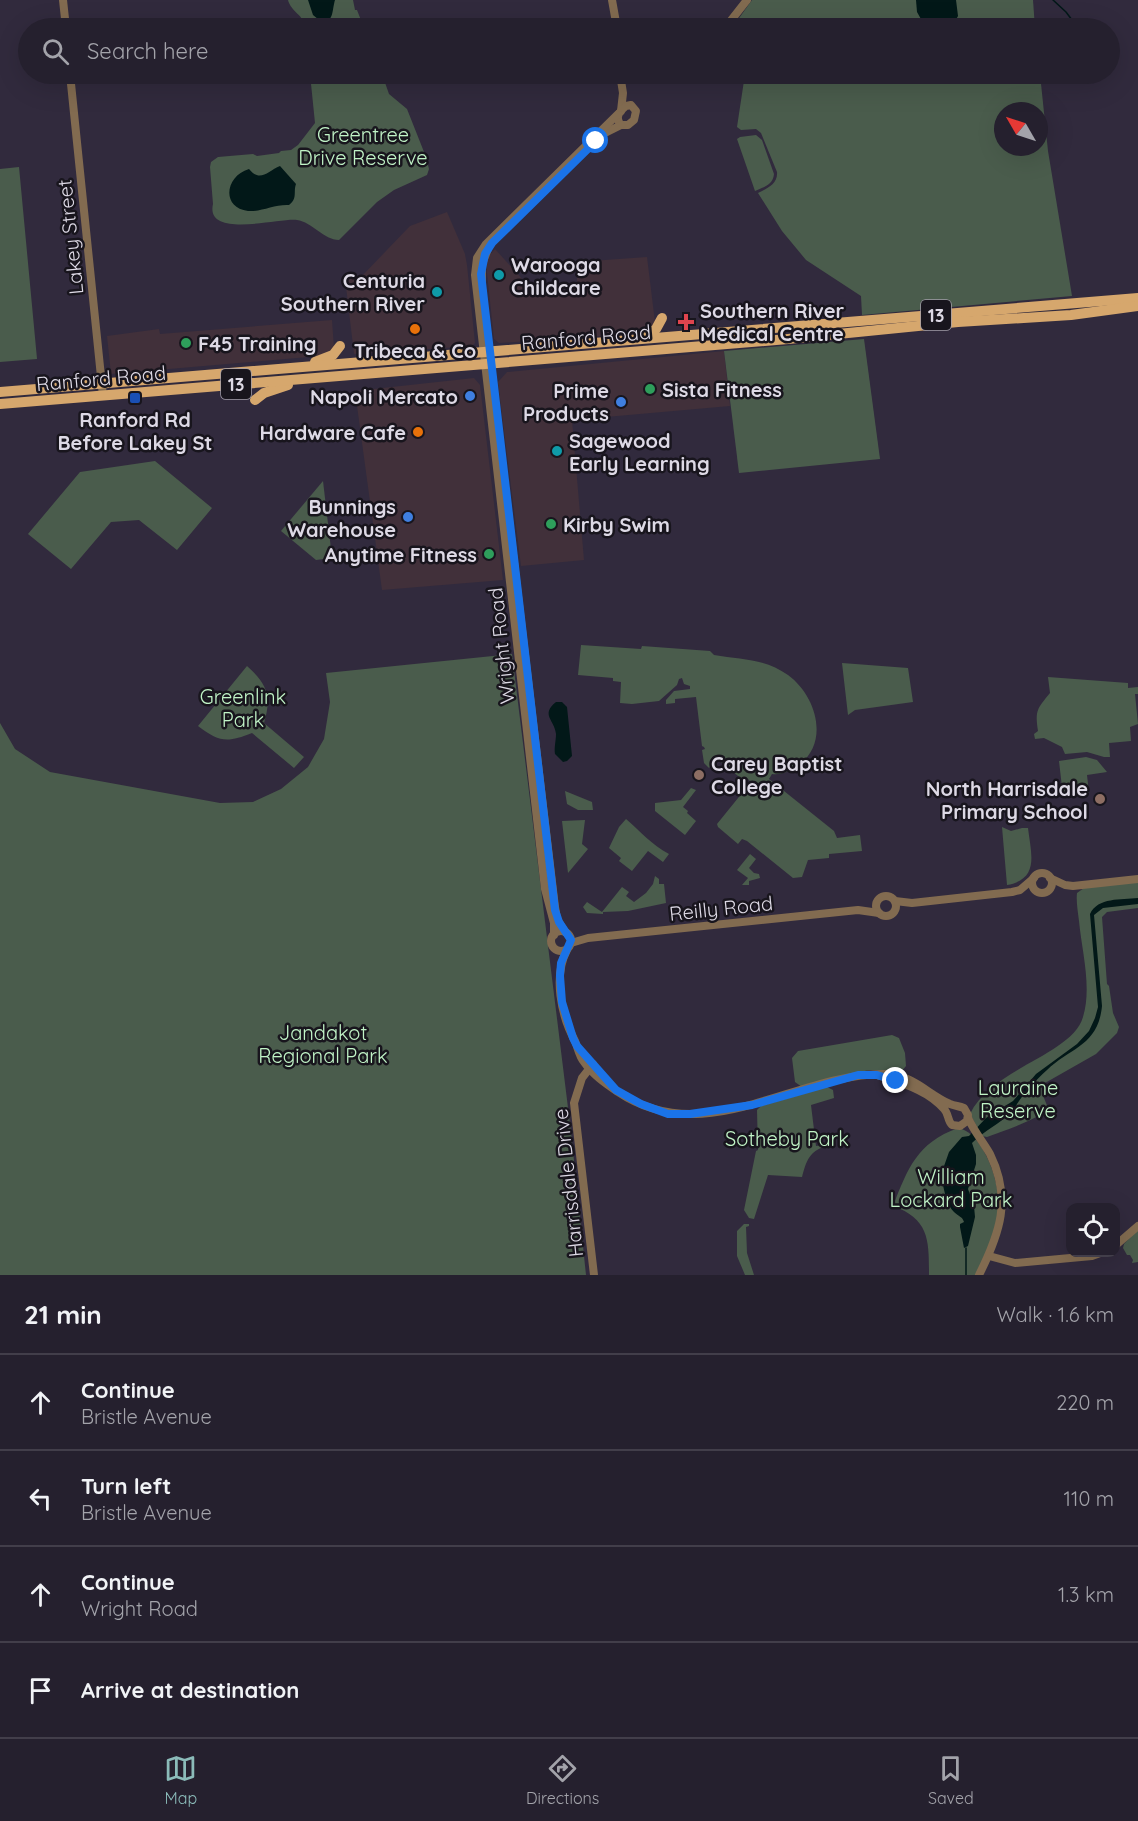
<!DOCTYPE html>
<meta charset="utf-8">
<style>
:root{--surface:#25202e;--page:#2d2836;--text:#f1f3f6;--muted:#a3a3aa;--line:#423e4a;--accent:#8bbbb9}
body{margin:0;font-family:Quicksand,sans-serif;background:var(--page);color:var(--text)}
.controls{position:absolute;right:18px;bottom:18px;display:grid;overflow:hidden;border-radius:12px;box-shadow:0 6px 24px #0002}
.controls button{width:54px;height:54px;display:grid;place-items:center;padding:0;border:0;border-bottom:2px solid var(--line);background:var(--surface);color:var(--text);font:30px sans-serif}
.compass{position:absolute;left:994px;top:102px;width:54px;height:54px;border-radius:50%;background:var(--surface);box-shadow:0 6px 24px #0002;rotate:309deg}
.stop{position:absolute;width:18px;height:18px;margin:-14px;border:4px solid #1a73e8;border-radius:50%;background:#fff}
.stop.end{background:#1a73e8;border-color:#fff;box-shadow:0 2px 6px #0008}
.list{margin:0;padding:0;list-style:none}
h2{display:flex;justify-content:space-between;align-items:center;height:78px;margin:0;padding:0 24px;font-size:26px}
h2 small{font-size:20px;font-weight:400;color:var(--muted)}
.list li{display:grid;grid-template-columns:39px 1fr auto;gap:18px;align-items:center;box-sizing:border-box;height:96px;padding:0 24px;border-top:2px solid var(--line)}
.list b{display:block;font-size:22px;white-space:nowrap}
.list p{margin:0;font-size:20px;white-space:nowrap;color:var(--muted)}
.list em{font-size:20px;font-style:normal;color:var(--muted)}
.icon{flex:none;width:33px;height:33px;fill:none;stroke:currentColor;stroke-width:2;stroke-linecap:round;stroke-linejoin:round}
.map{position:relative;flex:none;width:1138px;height:1275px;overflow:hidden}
.search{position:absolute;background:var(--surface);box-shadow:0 6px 24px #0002;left:18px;right:18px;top:18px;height:66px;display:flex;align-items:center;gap:15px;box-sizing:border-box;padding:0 21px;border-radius:33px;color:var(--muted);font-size:22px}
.sheet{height:462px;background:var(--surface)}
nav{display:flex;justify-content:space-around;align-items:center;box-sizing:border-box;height:84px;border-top:2px solid var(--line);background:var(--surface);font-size:16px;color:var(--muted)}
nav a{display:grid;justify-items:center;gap:3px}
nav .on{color:var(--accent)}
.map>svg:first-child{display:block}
</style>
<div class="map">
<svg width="1138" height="1275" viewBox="0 0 1138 1275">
<rect width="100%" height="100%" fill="#312a3d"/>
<g fill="#41303a">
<path d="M 447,212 L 465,254 L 467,265 L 475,343 L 472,346 L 354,354 L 345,278 L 362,276 L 410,226 Z"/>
<path d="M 495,249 L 534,292 L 577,289 L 577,262 L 647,257 L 655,322 L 650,329 L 644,333 L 499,343 L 494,339 L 486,264 L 489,256 Z"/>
<path d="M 332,320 L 334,348 L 320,356 L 111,374 L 107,336 L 159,329 L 160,334 Z"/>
<path d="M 724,351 L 730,406 L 572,420 L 584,560 L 521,566 L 498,382 L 507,372 Z"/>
<path d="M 474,378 L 480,385 L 503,580 L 382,590 L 355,391 Z"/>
</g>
<g fill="#4a5c4c" fill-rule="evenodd">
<path d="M 288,0 L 353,0 L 355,10 L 357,10 L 364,28 L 306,28 C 304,15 291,12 288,0 Z"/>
<path d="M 752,0 L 1033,0 L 1035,28 L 732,28 Z"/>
<path d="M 310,74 L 382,74 L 389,94 L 407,109 L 426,157 L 429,169 L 427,175 L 394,190 L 377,202 L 339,240 C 324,240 312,222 297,220 C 278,218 205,239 213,204 L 210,167 L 211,162 L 218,157 L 253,154 L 257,156 L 279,153 L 281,151 L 291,150 L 298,145 L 315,123 Z"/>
<path d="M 745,74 L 1040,74 L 1048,151 L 1072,296 L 862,315 L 861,296 L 806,260 L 782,231 L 758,193 C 768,188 778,184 777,172 L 761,133 L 756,129 L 741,130 L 737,127 ZM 1003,111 L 1039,111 L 1039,147 L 1003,147 Z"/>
<path d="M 756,135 L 762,140 L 774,174 C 773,185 764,187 755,191 L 737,139 L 740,137 Z"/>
<path d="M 19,167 L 37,359 L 0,362 L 0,169 Z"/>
<path d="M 864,339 L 880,459 L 739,473 L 724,351 Z"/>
<path d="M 155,461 L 212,508 L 177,550 L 139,520 L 111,522 L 71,569 L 28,534 L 80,472 Z"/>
<path d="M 323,481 L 331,549 L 324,559 L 316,560 L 281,531 Z"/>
<path d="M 581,645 L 641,649 L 642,646 L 710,651 L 714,655 C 741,660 765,658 788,675 C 818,697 831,747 794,768 C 787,772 781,775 772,774 L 769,779 L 834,831 L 837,838 L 860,835 L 862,851 L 829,854 L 829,858 L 808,860 L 802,877 L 793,878 L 747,841 L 742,839 L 738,844 L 718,827 L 717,824 L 751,782 L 746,777 L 743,780 L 717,759 L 709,768 L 704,763 L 702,750 L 705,749 L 704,747 L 702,746 L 696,697 L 675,699 L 675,703 L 666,704 L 666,700 L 674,691 L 690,689 L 690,686 L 684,684 L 682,678 L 679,679 L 677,685 L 659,701 L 632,704 L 620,703 L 621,682 L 613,681 L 613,678 L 578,675 Z"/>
<path d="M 512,654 L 571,1132 L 586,1275 L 0,1275 L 0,723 L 15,749 L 50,772 L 220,803 L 253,802 L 281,789 L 308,767 L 324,739 L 330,702 L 326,673 Z"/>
<path d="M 842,663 L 908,668 L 913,702 L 855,710 L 848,715 Z"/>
<path d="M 247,666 C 267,684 272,696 264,723 L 304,757 L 294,768 L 252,733 C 227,743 219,742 198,726 Z"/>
<path d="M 1048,677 L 1128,683 L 1128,688 L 1138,687 L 1138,694 L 1135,694 L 1138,724 L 1130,727 L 1131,741 L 1109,743 L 1110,757 L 1104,757 L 1087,752 L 1065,754 L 1062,747 L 1044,738 L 1035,739 L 1034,734 L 1038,731 C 1035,710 1037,709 1050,693 Z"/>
<path d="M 1086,757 L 1097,760 L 1107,772 L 1087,775 L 1089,793 L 1063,796 L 1059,761 Z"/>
<path d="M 691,788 L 696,790 L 683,807 L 688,811 L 687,813 L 696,821 L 685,835 L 655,811 L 655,803 L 681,800 Z"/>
<path d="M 565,791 L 592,802 L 593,810 L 578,810 L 567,804 Z"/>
<path d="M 626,819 C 641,832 651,844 669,854 L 663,862 L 648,851 L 632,871 L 619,861 L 621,858 L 609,848 L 619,827 Z"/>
<path d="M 585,820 L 582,844 L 588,849 L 568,873 L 562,821 Z"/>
<path d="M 1002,827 L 1011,831 L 1022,828 L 1028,828 C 1031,854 1040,879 1007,885 Z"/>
<path d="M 750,854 L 756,859 L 749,868 L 754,873 L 759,874 L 760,878 L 749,881 L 749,885 L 742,885 L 748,878 L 737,870 Z"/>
<path d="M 655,876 L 659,879 L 659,884 L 664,884 L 666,903 L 628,911 L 603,912 L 603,914 L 587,913 L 583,907 L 587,902 L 602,912 L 622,887 L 629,892 L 626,896 L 634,902 L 646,893 L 653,884 Z"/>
<path d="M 1138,882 L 1138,908 L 1107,912 L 1102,917 L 1107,984 L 1109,986 L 1113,1013 L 1119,1027 L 1117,1033 L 1096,1054 L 1045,1083 L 1042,1093 L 1048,1108 C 1041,1119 1002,1131 987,1137 L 982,1136 L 970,1114 C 992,1068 1072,1055 1083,1017 C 1092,987 1082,952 1079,921 C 1078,912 1076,902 1077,893 L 1084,888 Z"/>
<path d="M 892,1035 L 899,1038 L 905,1053 L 906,1066 L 901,1072 L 871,1070 L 858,1072 L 802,1087 L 795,1082 L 792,1058 L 798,1051 Z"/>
<path d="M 827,1087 L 833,1090 L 834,1098 L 811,1105 L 816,1146 L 824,1145 L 823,1147 C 808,1153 806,1163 802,1177 L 768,1175 L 754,1219 L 749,1218 L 744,1210 L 756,1151 L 758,1150 L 757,1110 L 761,1106 Z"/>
<path d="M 958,1128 C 969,1130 976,1139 982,1148 C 997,1173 1003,1204 995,1233 C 991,1247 982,1261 976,1275 L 929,1275 C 929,1242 930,1219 893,1206 C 908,1168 917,1143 958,1128 Z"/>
<path d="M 744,1224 L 749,1224 L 749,1226 L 746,1227 L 747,1253 L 754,1275 L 745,1275 L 737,1256 L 737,1231 Z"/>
<path d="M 1138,1229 L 1138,1262 L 1132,1263 L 1133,1260 L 1130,1255 L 1127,1255 L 1123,1248 L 1124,1244 Z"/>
</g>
<g fill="#021818">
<path d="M 308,0 L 335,0 C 332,10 334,19 324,24 L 313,15 Z"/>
<path d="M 916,0 L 956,0 L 958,16 L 951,28 L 926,28 L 917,12 Z"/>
<path d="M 280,166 L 296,184 C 293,192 298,198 289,205 C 275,204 261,212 248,211 C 221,208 225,176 249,169 C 260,183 268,171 280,166 Z"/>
<path d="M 556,702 L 562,702 L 567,707 L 572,756 L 567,761 L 563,762 L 555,754 C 554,747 556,741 556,734 C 555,720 540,715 556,702 Z"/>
<path d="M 1138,898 L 1138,904 L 1103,908 L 1094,915 L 1102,1006 C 1098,1046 1071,1047 1047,1070 C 1037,1079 1024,1093 1017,1104 C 1016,1106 1013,1111 1012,1112 C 999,1124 984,1131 972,1143 L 976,1155 L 976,1164 L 968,1189 L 974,1206 L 975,1217 L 968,1246 L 964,1248 L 960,1227 L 960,1224 L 964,1222 C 962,1216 959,1217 954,1212 C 947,1205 945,1194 943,1185 L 947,1178 L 943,1169 L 949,1152 L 962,1137 L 969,1136 L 986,1118 L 1013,1101 L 1036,1074 L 1077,1044 L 1089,1031 L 1095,1018 L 1098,1007 L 1090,914 C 1098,897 1121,900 1138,898 Z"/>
</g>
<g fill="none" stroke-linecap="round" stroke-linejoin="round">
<g stroke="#021818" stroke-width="1.5">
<path d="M 1053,0 L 1066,12 L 1078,28"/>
<path d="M 966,1248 L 966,1275"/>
</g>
<g stroke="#826b50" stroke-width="8">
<path d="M 63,0 L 66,28"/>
<path d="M 612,0 L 617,28"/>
<path d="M 725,28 L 747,0"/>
<path d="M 70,74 L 103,396"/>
<path d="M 620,74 L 623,93 L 621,111"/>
<path d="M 621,80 L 637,76 L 639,74"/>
<path d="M 631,105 L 636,111 L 634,120 L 628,125 L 621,125 C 614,117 620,111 626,106 Z"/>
<path d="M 603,134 L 621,125"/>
<path d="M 488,249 L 482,264 L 482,293 L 555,907 L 557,919 L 565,932"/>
<circle cx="1042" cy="883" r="10"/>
<path d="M 1050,878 L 1065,885 L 1073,886 L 1138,879"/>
<circle cx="886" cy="906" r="10"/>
<path d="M 895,901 L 912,903 L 1012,892 L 1020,890 L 1034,878"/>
<circle cx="561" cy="941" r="10"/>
<path d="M 554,935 L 554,923 L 545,889 L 475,275 L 477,258 L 486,244 L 618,114"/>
<path d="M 571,943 L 588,938 L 858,910 L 879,913"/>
<path d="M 567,950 C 553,976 561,1016 575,1041 C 578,1048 579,1056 584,1062 C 593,1075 605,1083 618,1092 C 706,1151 795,1073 885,1074 C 914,1075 927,1094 950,1104 C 955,1106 959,1106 964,1108 L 968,1115 L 967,1121 L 960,1126 L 952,1125 C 947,1120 949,1114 944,1109 C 927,1089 900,1083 877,1075"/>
<path d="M 593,1064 L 582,1078 L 574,1103 L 594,1275"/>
<path d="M 968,1118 C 974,1131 983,1142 990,1154 C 1012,1199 1000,1233 979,1275"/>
<path d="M 1116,1245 L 1138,1226"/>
<path d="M 989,1256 L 1015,1263 L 1092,1256 L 1103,1252"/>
</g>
<g stroke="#d6a76d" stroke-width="10">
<path d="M 643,337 L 656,329 L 662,318"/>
<path d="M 315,362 L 333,355 L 340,346"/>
<path d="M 0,392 L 1138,298"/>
<path d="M 255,400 L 264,393 L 288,385"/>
<path d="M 0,404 L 788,339 L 958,322 L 1071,315 L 1138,306"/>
</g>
</g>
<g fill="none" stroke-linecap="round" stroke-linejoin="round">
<path stroke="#1a73e8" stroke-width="8" d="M 596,141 L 492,243 L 485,254 L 481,274 L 555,910 L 559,922 L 571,940 L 561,963 L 560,976 L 562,1002 L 573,1038 L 577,1046 L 616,1090 L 641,1104 L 668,1114 L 690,1114 L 752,1105 L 858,1075 L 877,1075 L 896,1081"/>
</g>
<g fill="#0f9aa8" stroke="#18151d" stroke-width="2">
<circle cx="499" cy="275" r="6"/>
<circle cx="437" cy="292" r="6"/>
<circle cx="557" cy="451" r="6"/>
</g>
<path fill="#e0444e" stroke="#18151d" stroke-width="2" d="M683 313h6v6h6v6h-6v6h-6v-6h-6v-6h6z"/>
<g fill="#e8710a" stroke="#18151d" stroke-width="2">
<circle cx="415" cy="329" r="6"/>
<circle cx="418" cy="432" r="6"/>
</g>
<g fill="#2e9e5b" stroke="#18151d" stroke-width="2">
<circle cx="186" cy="343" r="6"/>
<circle cx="650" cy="389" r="6"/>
<circle cx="551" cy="524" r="6"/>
<circle cx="489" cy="554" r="6"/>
</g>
<g fill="#3f7fe0" stroke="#18151d" stroke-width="2">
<circle cx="470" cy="396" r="6"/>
<circle cx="621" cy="402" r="6"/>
<circle cx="408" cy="517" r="6"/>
</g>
<rect fill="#1a4fb4" stroke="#18151d" stroke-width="2" x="129" y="392" width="12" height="12" rx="3"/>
<g fill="#8d6e63" stroke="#18151d" stroke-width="2">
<circle cx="699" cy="775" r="6"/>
<circle cx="1100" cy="799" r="6"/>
</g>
<g text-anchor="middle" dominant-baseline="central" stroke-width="5" stroke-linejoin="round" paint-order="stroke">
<g fill="#18151d" stroke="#a29ea9" stroke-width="1.5">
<rect x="921" y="300" width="30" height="30" rx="4.5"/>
<rect x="221" y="369" width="30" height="30" rx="4.5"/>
</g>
<g font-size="18" font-weight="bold" fill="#ddd9e5">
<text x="936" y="315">13</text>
<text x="236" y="384">13</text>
</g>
<g font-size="20" fill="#c1f4c7" stroke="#18151d">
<text x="363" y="134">Greentree<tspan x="363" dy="23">Drive Reserve</tspan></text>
<text x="243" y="696">Greenlink<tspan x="243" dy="23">Park</tspan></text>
<text x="323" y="1032">Jandakot<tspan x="323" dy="23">Regional Park</tspan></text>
<text x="1018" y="1087">Lauraine<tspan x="1018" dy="23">Reserve</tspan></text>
<text x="787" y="1138">Sotheby Park</text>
<text x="951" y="1176">William<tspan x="951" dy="23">Lockard Park</tspan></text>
</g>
<g font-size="20" fill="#ddd9e5" stroke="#18151d">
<text transform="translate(70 237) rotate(-96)">Lakey Street</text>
<text transform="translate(586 337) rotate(-5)">Ranford Road</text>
<text transform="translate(101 378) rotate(-5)">Ranford Road</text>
<text transform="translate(501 646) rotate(-96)">Wright Road</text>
<text transform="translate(721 908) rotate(-6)">Reilly Road</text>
<text transform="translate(568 1183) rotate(-96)">Harrisdale Drive</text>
</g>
<g font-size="20" font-weight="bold" fill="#ddd9e5" stroke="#18151d" text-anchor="start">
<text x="511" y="264">Warooga<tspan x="511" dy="23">Childcare</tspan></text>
<text x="425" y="280" text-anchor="end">Centuria<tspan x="425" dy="23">Southern River</tspan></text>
<text x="700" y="310">Southern River<tspan x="700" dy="23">Medical Centre</tspan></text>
<text x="198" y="343">F45 Training</text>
<text x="415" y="350" text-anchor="middle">Tribeca &amp; Co</text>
<text x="662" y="389">Sista Fitness</text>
<text x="609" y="390" text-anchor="end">Prime<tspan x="609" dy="23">Products</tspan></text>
<text x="458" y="396" text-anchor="end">Napoli Mercato</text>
<text x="135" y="419" text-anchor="middle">Ranford Rd<tspan x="135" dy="23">Before Lakey St</tspan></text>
<text x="406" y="432" text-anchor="end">Hardware Cafe</text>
<text x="569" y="440">Sagewood<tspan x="569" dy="23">Early Learning</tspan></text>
<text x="396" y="506" text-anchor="end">Bunnings<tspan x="396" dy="23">Warehouse</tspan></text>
<text x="563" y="524">Kirby Swim</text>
<text x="477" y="554" text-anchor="end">Anytime Fitness</text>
<text x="711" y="763">Carey Baptist<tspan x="711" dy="23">College</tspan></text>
<text x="1088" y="788" text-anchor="end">North Harrisdale<tspan x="1088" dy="23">Primary School</tspan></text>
</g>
</g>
</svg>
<div class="controls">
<button><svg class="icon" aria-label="locate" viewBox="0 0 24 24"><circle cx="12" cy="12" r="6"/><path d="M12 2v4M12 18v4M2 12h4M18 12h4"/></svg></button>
</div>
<svg class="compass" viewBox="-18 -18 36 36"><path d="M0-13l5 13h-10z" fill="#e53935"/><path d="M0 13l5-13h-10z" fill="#a3a3aa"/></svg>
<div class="stop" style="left:596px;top:141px"></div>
<div class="stop end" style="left:896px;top:1081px"></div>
<div class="search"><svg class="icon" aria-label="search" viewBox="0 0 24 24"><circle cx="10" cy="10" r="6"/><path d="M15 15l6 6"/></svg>Search here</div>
</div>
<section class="sheet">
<h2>21 min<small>Walk · 1.6 km</small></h2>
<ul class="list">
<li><svg class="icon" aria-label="ahead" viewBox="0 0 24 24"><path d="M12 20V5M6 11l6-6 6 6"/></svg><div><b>Continue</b><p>Bristle Avenue</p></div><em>220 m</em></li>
<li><svg class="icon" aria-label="left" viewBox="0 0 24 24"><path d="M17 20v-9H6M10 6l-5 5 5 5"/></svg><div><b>Turn left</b><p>Bristle Avenue</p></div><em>110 m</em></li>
<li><svg class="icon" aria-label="ahead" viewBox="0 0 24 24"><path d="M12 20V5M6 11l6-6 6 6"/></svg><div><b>Continue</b><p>Wright Road</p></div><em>1.3 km</em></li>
<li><svg class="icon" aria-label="arrive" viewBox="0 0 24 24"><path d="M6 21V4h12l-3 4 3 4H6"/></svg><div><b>Arrive at destination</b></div></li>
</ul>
</section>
<nav>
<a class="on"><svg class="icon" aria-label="map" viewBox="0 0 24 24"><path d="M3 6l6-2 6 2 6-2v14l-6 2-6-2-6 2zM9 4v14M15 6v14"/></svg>Map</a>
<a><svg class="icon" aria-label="directions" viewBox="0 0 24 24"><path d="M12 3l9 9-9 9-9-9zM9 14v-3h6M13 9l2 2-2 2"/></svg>Directions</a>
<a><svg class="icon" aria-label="saved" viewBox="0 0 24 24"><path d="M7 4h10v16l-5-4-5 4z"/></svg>Saved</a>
</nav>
